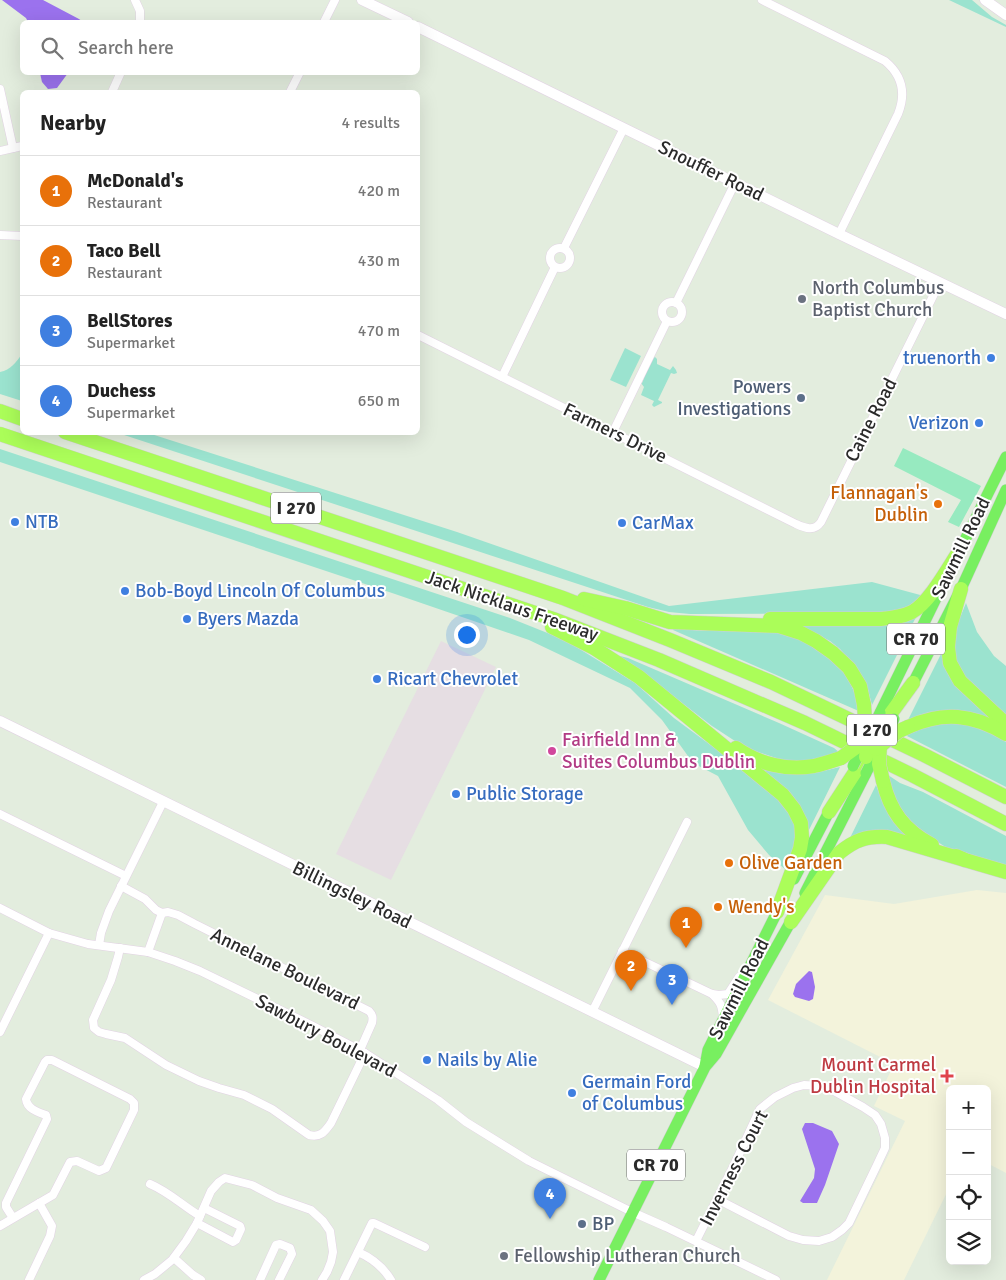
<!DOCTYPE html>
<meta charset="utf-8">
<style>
:root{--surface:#fff;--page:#f2f2f2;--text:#222;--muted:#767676;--line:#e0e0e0;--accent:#e240f8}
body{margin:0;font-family:Signika,sans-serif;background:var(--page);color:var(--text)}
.controls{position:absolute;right:15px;bottom:15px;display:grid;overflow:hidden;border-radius:8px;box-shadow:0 5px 20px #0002}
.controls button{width:45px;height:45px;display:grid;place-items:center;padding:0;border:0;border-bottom:1px solid var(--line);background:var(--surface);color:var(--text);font:25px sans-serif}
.you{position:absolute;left:466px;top:634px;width:18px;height:18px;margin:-12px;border:4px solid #fff;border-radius:50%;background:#1a73e8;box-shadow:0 0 0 8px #1a73e833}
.badge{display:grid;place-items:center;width:32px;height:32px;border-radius:50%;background:var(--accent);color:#fff;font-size:16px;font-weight:700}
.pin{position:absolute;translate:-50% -41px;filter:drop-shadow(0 1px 2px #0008)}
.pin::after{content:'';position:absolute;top:26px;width:18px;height:15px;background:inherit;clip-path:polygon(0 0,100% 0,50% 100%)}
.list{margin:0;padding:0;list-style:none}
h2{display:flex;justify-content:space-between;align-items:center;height:65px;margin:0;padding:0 20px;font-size:21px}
h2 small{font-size:16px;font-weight:400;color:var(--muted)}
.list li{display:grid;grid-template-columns:32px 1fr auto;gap:15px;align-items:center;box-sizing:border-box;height:70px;padding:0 20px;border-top:1px solid var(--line)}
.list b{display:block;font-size:19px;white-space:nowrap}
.list p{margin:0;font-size:16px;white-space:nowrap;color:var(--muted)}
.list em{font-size:16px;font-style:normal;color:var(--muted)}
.icon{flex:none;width:28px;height:28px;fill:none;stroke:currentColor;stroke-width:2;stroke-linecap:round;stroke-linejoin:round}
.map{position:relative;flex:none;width:1006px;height:1280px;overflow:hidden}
.search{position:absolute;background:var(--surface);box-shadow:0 5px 20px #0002;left:20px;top:20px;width:400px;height:55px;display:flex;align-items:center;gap:12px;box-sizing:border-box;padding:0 18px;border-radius:8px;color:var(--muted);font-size:19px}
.panel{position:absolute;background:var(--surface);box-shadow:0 5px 20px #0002;left:20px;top:90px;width:400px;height:345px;border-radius:8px}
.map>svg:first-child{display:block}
</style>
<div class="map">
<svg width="1006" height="1280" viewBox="0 0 1006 1280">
<rect width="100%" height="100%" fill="#e3edde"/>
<path fill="#e6dee3" d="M 441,641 L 496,667 L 391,880 L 336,854 Z"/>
<path fill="#f3f3db" d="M 977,890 L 1006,893 L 1006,1173 L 987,1163 L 987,1089 L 950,1089 L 950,1186 L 904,1280 L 827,1280 L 905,1121 L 874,1106 L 894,1064 L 768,1000 L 825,895 L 894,904 Z"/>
<g fill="#9be3cf">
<path d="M 949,0 L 972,0 L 992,17 L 1006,25 L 1006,27 Z"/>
<path d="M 625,348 L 641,356 L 626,387 L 610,380 Z"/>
<path d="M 22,354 L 22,401 L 0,394 L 0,372 C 11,370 16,362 22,354 Z"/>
<path d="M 655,357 L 657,359 L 657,364 L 670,370 L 673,366 L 676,370 L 677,373 L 674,374 L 671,373 L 658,400 L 662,402 L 662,403 L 654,407 L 652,405 L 654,401 L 641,395 L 644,387 L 641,383 L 642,383 L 644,378 L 643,378 L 653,358 Z"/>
<path d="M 118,433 L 148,433 L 457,532 L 669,606 L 872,582 L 924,596 L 917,603 L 896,613 L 690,614 L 669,612 L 648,607 Z"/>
<path d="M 0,449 L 510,618 L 550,634 L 573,645 L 635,683 L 674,718 L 747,772 L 779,799 L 791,813 L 797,827 L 798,842 L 788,872 L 769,855 L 748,830 L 718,776 L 693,763 L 662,720 L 630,688 L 529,640 L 395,594 L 0,462 Z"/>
<path d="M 966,603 L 977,632 L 994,656 L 1006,666 L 1006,718 L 971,686 L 956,666 L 953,648 L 955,630 Z"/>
<path d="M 918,613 L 872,705 L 868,690 L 850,661 L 840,649 L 830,641 L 813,632 L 797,625 Z"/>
<path d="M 674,628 C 704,633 731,629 762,630 C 793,632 829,650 846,676 C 853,687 857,699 861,712 L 673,630 Z"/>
<path d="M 944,648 L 990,716 L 990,719 L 908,720 Z"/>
<path d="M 616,655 L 628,658 L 779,723 L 834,748 L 840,753 L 797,763 L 779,759 L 755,751 L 735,741 L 712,726 L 646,675 Z"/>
<path d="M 956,723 C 974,726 991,731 1006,742 L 1006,787 L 907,736 L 908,734 L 928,726 L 937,724 Z"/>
<path d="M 840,767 L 806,836 L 763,770 C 794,776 809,775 840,767 Z"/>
<path d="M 888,775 L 900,783 L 923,792 L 1006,836 L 1006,867 L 947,848 L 918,829 L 906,816 L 894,798 Z"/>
<path d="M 876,785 L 884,804 L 911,840 L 848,842 Z"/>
</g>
<path fill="#97eac0" d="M 903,448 L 981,486 L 959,527 L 948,522 L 961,500 L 894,466 Z"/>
<g fill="#9b72ee">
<path d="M 2,0 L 43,0 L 79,19 L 83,22 L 28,22 L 26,18 Z"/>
<path d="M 40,73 L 40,72 L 68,73 L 57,88 L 48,89 L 42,82 Z"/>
<path d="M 809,971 L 812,972 L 815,987 L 813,999 L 809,1001 L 795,997 L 793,994 L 796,984 Z"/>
<path d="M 805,1123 L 813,1123 L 832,1131 L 839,1144 L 825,1185 L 817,1203 L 803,1203 L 800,1201 L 814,1178 L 815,1169 L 802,1129 Z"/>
</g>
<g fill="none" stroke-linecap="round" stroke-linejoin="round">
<defs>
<g id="street">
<path d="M 135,0 L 140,11 L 140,22"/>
<path d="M 762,0 L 885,61 C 903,76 906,94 898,114 L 839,234"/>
<path d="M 324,22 L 335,0"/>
<path d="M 0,89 L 13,148"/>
<path d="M 112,92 L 121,72"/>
<path d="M 290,92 L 300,72"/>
<path d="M 0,151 L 22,146"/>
<path d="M 0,235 L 22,236"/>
<circle cx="560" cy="258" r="10"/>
<path d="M 564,248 L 624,128"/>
<circle cx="672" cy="312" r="10"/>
<path d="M 676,303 L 735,183"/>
<path d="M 418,335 L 796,524 C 805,528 814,532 821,522 L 940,282"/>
<path d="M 502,377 L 555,267"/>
<path d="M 613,432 L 667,321"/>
<path d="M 0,814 L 126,876"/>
<path d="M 121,886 L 145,899 L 156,910 L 162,913 L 168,912 L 178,915 L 195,924 L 369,1011 C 373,1015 373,1018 372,1023 L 360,1050"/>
<path d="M 0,908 L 49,933 L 88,944 L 148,952 L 175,961 L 200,971 L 311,1025 L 365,1053 L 438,1100 L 466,1122 L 529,1161 L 632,1212 L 666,1227 L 776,1280"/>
<path d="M 99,945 L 101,933 L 109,911 L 163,802"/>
<path d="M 120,948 L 118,957 L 111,980 L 93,1020 L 94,1028 L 99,1032 L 106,1034 L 125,1038 L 166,1065 L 199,1081 L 219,1088 L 244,1095 L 272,1109 L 309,1135 C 321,1138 325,1131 331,1123 L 365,1053"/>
<path d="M 622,951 L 712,994 L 719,995 L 728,994 L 739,977"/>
<path d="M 148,952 L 162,913"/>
<path d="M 712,994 C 721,1003 722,1005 723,1018"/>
<path d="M 592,1012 L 687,822"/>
<path d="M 0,1032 L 49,933"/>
<path d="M 150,1184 C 169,1192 183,1206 200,1216"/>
<path d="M 197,1223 L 233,1242 L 236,1240 L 241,1229 L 240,1226 L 204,1208"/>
<path d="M 0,1226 L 53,1195 L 70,1162 L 77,1161 L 99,1171 L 106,1168 L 134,1110 L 134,1103 L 130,1099 L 52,1060 L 47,1060 L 45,1062 L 26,1099 C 27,1109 38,1112 46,1115 L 47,1119 L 6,1203 L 6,1207 L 13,1218"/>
<path d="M 696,1241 L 735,1163 L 760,1109 L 775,1097 L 793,1088 L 804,1085 L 820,1086 L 834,1091 L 863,1107 L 875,1115 L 881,1124 L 885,1138 L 885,1148 L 877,1165 L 849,1223 L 842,1230 L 832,1237 L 819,1241 L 803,1240 L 789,1236 L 717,1199"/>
<path d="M 358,1252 C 372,1258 383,1267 391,1280"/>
<path d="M 174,1258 L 193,1275 L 201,1280"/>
<path d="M 29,1280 L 50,1236 L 52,1226 L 39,1203"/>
<path d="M 144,1280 L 155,1274 L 172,1260 L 186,1241 L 197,1223 L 211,1191 L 219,1182 L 225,1178 L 252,1185 L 277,1198 L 311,1210 L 323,1221 L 330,1231 L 333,1252 L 331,1262 L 327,1272 L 322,1280"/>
<path d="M 260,1280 L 276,1245 L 280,1244 L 290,1248 L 292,1254 L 279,1280"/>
<path d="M 344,1280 L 372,1223 L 374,1223 L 425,1247"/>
</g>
<g id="secondary">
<path d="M 362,0 L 408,22"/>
<path d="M 985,0 L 1006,15"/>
<path d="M 418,27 L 839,234 L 1006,314"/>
<path d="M 0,721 L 705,1067"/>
</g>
<g id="primary">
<path d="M 957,556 L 1006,457"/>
<path d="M 910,689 L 961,589 L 1006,490"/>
<path d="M 880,713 L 943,584"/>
<path d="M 794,879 L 833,804"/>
<path d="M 805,893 L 866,773"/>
<path d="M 705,1066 L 708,1050 L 781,904"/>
<path d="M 599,1280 L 705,1067 L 716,1054 L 795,914"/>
</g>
<g id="highway">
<path d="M 0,411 L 22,419"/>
<path d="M 65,432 L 563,598 L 670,640 L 771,682 L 924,755 L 1006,797"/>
<path d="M 0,434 L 556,620 L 659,660 L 805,723 L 912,775 L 1006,824"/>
<path d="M 961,589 L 950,627 L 948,647 L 950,663 L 960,681 L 1006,724"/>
<path d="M 584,599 L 625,608 L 670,622 L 779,626 L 801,633 L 816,641 L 833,653 L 849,668 L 860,686 L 864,705"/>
<path d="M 770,619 L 881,619 C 892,618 902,617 912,612 C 930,602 948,568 960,550"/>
<path d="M 552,627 L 594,648 L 639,677 L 783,795 L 794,809 L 801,823 L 802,837 L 800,849 L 777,912"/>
<path d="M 881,727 L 913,683"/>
<path d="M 908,727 C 943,711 973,714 1006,734"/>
<path d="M 736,748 C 759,764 787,771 814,766 C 823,764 832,761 841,758"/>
<path d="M 883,781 C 890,811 904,830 932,845"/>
<path d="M 829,812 L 859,766 L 866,757"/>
<path d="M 956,856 L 965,860 L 1006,872"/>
<path d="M 791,922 L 839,853 C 855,840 866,836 887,837 L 965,860"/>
</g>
</defs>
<use href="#street" stroke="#e2d3e4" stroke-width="9"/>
<use href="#secondary" stroke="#e2d3e4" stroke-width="11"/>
<use href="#primary" stroke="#d0d0d0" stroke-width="12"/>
<use href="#highway" stroke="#d0d0d0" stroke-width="15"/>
<use href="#street" stroke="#fff" stroke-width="8"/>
<use href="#secondary" stroke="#fff" stroke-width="10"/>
<use href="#primary" stroke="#78ef60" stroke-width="11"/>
<use href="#highway" stroke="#abfd59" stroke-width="14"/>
<defs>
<g id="primary-bridge">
<path d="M 853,766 L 880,713"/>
<path d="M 866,773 L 894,719"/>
</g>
<g id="highway-bridge">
<path d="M 864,705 L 867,749 L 866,757"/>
<path d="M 881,727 L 879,764 L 883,781"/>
<path d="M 876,749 L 899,731 L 908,727"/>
<path d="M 841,758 L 873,735"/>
</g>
</defs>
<use href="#primary-bridge" stroke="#d0d0d0" stroke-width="12" stroke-linecap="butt"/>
<use href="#highway-bridge" stroke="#d0d0d0" stroke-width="15" stroke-linecap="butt"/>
<use href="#primary-bridge" stroke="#78ef60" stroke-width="11"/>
<use href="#highway-bridge" stroke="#abfd59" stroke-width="14"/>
</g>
<g fill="#6b7280" stroke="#fff" stroke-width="2">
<circle cx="802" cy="299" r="5"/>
<circle cx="504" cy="1256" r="5"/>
</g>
<g fill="#3f7fe0" stroke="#fff" stroke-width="2">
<circle cx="991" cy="358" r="5"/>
<circle cx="979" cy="423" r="5"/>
<circle cx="15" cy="522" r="5"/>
<circle cx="622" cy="523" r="5"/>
<circle cx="125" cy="591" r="5"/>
<circle cx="187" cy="619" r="5"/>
<circle cx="377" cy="679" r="5"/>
<circle cx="456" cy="794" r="5"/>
<circle cx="427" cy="1060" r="5"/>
<circle cx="572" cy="1093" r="5"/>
</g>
<g fill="#5c6f8a" stroke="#fff" stroke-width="2">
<circle cx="801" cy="398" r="5"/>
<circle cx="582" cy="1224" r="5"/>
</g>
<g fill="#e8710a" stroke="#fff" stroke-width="2">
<circle cx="938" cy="504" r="5"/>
<circle cx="729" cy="863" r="5"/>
<circle cx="718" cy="907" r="5"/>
</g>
<circle fill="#d1479c" stroke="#fff" stroke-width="2" cx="552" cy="751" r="5"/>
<path fill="#e0444e" stroke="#fff" stroke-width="2" d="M944.5 1068.5h5v5h5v5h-5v5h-5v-5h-5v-5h5z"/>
<g text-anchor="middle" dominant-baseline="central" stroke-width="4" stroke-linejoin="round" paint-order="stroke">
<g fill="#fff" stroke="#6b6b6b" stroke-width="1">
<rect x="271" y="492.5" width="50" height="31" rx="4"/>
<rect x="887" y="623.5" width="58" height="31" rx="4"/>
<rect x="847" y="714.5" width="50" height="31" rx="4"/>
<rect x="627" y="1149.5" width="58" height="31" rx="4"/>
</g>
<g font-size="18" font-weight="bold" fill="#2b2b2b">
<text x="296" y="508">I 270</text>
<text x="916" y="639">CR 70</text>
<text x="872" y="730">I 270</text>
<text x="656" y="1165">CR 70</text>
</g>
<g font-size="19" fill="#2b2b2b" stroke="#fff">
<text transform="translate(711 171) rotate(26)">Snouffer Road</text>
<text transform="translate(871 420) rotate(-63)">Caine Road</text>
<text transform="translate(615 433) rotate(26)">Farmers Drive</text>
<text transform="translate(961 548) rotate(-64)">Sawmill Road</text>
<text transform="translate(512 606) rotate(19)">Jack Nicklaus Freeway</text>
<text transform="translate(352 895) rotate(26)">Billingsley Road</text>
<text transform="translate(285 969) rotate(26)">Annelane Boulevard</text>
<text transform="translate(739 989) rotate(-63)">Sawmill Road</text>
<text transform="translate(326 1036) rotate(28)">Sawbury Boulevard</text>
<text transform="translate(734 1168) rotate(-63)">Inverness Court</text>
</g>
<g font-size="19" fill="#5b616d" stroke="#fff" text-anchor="start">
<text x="812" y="288">North Columbus<tspan x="812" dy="22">Baptist Church</tspan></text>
<text x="514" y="1256">Fellowship Lutheran Church</text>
</g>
<g font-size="19" fill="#366cbe" stroke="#fff" text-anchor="start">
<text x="981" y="358" text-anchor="end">truenorth</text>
<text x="969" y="423" text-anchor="end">Verizon</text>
<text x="25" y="522">NTB</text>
<text x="632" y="523">CarMax</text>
<text x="135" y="591">Bob-Boyd Lincoln Of Columbus</text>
<text x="197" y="619">Byers Mazda</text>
<text x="387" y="679">Ricart Chevrolet</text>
<text x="466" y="794">Public Storage</text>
<text x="437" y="1060">Nails by Alie</text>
<text x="582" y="1082">Germain Ford<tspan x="582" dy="22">of Columbus</tspan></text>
</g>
<g font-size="19" fill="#4e5e75" stroke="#fff" text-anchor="end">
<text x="791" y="387">Powers<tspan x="791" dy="22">Investigations</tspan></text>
<text x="592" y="1224" text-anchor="start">BP</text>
</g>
<g font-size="19" fill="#c56008" stroke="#fff" text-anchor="start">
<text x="928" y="493" text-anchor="end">Flannagan's<tspan x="928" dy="22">Dublin</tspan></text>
<text x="739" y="863">Olive Garden</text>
<text x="728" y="907">Wendy's</text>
</g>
<g font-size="19" fill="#b23c85" stroke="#fff" text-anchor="start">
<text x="562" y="740">Fairfield Inn &amp;<tspan x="562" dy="22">Suites Columbus Dublin</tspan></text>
</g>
<g font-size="19" fill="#be3a42" stroke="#fff" text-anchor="end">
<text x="936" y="1065">Mount Carmel<tspan x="936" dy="22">Dublin Hospital</tspan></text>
</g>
</g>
</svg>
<div class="controls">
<button>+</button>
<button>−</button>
<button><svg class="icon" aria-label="locate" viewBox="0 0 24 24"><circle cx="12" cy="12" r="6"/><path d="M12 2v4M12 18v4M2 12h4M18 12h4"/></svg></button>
<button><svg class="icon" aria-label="layers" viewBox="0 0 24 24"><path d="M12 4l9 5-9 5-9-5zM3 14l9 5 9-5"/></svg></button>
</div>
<div class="you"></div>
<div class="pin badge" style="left:686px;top:948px;background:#e8710a">1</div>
<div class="pin badge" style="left:631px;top:991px;background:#e8710a">2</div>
<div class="pin badge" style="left:672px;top:1005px;background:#3f7fe0">3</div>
<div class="pin badge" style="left:550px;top:1219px;background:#3f7fe0">4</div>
<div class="search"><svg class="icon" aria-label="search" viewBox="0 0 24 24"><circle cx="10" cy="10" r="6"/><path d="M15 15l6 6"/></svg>Search here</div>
<section class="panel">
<h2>Nearby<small>4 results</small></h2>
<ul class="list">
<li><span class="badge" style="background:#e8710a">1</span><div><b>McDonald's</b><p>Restaurant</p></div><em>420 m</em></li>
<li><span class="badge" style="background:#e8710a">2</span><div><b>Taco Bell</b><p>Restaurant</p></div><em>430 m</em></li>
<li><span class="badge" style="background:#3f7fe0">3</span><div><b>BellStores</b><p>Supermarket</p></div><em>470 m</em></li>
<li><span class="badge" style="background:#3f7fe0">4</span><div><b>Duchess</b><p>Supermarket</p></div><em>650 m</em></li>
</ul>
</section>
</div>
